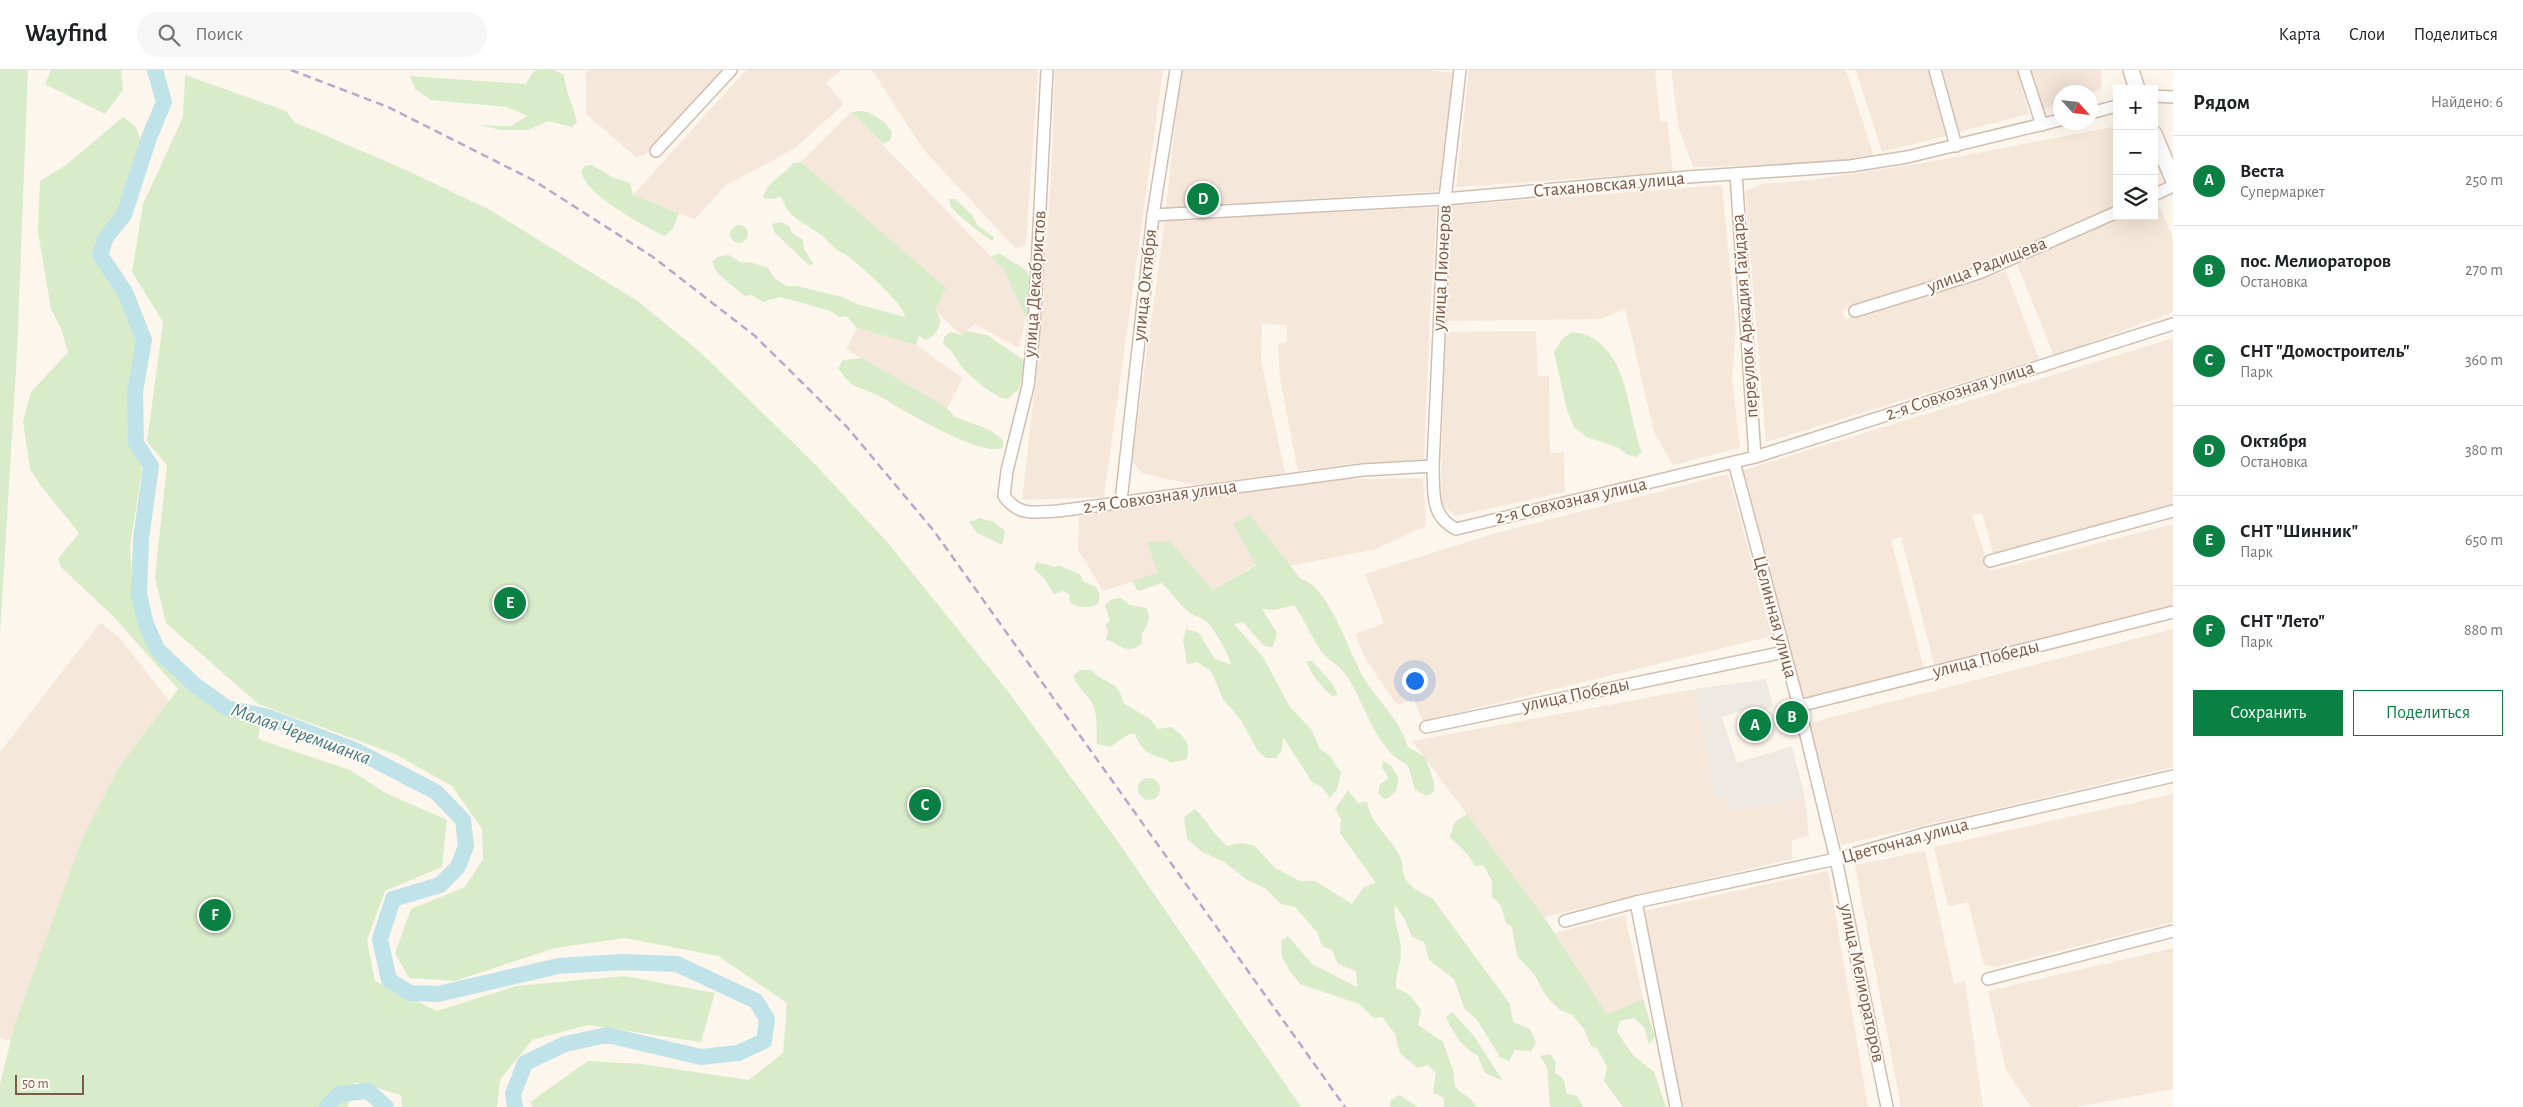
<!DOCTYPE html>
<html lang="ru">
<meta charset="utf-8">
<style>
:root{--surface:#fff;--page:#f6f6f6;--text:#202124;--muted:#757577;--line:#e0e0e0;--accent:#0b8043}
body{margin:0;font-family:"Alegreya Sans",sans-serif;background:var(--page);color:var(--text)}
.controls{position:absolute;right:15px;top:15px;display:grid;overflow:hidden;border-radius:0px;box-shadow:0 5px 20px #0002}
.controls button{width:45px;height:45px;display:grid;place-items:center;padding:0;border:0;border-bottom:1px solid var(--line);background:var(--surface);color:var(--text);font:25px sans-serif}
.compass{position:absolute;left:2053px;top:15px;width:45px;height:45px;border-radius:50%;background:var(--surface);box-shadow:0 5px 20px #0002;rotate:117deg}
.scale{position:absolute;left:15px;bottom:12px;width:69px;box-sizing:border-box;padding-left:5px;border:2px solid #7a5c4d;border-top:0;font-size:14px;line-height:18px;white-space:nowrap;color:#7a5c4d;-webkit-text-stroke:4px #fffaf3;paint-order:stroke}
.you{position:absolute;left:1414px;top:610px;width:18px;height:18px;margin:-12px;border:4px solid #fff;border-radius:50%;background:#1a73e8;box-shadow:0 0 0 8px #1a73e833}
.badge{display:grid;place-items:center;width:32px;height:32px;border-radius:50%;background:var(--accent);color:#fff;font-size:16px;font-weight:700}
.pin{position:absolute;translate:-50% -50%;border:2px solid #fff;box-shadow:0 1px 5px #0006}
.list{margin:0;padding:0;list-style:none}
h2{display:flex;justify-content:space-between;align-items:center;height:65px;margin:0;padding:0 20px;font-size:21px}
h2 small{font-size:16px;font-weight:400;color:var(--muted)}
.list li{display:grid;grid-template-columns:32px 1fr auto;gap:15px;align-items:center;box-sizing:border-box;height:90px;padding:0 20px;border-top:1px solid var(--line)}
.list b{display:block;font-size:19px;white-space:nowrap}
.list p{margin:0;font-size:16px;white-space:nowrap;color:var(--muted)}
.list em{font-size:16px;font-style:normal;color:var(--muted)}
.actions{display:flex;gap:10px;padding:15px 20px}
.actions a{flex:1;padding:11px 0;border:1px solid var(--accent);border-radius:0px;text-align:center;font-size:18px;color:var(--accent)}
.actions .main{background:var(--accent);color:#fff}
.icon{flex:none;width:28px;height:28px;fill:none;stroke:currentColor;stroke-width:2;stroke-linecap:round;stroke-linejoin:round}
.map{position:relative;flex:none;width:2173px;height:1037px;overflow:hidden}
header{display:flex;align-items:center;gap:30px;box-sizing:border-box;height:70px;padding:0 25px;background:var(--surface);border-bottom:1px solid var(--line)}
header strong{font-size:24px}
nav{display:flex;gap:28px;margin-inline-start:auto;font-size:18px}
.search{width:350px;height:45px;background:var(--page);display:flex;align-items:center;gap:12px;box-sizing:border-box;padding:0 18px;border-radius:28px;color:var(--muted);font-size:19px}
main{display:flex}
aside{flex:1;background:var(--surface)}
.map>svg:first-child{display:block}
</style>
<header>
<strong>Wayfind</strong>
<div class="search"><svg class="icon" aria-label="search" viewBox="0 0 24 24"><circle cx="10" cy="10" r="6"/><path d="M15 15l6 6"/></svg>Поиск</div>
<nav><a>Карта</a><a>Слои</a><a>Поделиться</a></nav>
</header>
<main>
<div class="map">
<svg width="2173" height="1037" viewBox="0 0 2173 1037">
<rect width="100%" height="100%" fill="#fdf6ec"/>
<g fill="#f5e8da">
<path d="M 590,0 L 724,0 L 645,85 L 636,87 L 586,44 L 586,3 Z"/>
<path d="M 746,0 L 841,0 L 826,13 L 844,34 L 794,79 L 726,115 L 695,149 L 633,125 Z"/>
<path d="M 872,0 L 1038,0 L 1026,175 L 1015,178 L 923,79 Z"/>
<path d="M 1055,0 L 1163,0 L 1104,427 L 1022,430 L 1038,289 L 1051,111 Z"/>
<path d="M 1181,0 L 1430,0 L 1453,3 L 1441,121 L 1166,138 Z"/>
<path d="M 1469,0 L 1655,0 L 1660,51 L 1667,51 L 1673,102 L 1456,117 Z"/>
<path d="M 1671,0 L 1846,0 L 1874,86 L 1808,94 L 1693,97 L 1679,59 Z"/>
<path d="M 1856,0 L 1928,0 L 1946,66 L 1882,82 Z"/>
<path d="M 1940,0 L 2017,0 L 2029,44 L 1955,63 Z"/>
<path d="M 2029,0 L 2102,0 L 2101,19 L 2091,23 L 2060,22 L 2060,33 L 2042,39 Z"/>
<path d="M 851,42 L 1004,200 L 1026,247 L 1019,278 L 975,254 L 961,265 L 935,240 L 945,218 L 801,92 Z"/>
<path d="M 2117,56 L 2117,138 L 2007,191 L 1842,240 L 1846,249 L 2006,201 L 2039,289 L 1766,372 L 1745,122 L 1761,114 L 1811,110 L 1929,92 Z"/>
<path d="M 1722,115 L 1736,258 L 1732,309 L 1740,378 L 1673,395 L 1654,362 L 1625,238 L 1602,249 L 1444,251 L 1448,136 Z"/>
<path d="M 2157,131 L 2173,168 L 2173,242 L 2054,286 L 2017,194 L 2123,146 L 2154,146 L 2154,132 Z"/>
<path d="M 1437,137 L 1430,243 L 1424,391 L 1358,393 L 1298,401 L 1280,309 L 1278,274 L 1287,272 L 1287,255 L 1262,254 L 1261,290 L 1285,403 L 1195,415 L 1141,403 L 1132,390 L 1165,151 Z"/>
<path d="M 857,258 L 916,275 L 963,308 L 947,338 L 846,279 Z"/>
<path d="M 1536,261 L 1538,306 L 1549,306 L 1550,383 L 1564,382 L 1565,422 L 1455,446 L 1441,433 L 1444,262 Z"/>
<path d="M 2173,268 L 2173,439 L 1993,483 L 1982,443 L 1972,446 L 1990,501 L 2173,454 L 2173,535 L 1935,597 L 1901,467 L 1891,470 L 1924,598 L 1802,628 L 1741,401 Z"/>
<path d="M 1728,404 L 1772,566 L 1423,651 L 1414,630 L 1397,635 L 1366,590 L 1355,564 L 1384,553 L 1365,504 L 1496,463 Z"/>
<path d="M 1423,408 L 1426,456 L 1376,479 L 1289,496 L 1250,445 L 1233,454 L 1256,494 L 1213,520 L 1170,471 L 1159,503 L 1103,521 L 1078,480 L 1079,446 L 1148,434 L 1346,409 Z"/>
<path d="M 100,553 L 119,567 L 169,631 L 118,698 L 82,769 L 11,971 L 0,968 L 0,682 Z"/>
<path d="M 2173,559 L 2173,697 L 1841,775 L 1809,653 Z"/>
<path d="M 1695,619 L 1715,728 L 1728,728 L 1729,742 L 1805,727 L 1809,766 L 1792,770 L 1792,789 L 1544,847 L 1412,671 Z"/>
<path d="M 2173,724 L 2173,852 L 1995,897 L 1984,895 L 1968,832 L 1948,836 L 1934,777 Z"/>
<path d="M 1925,781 L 1954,914 L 1965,911 L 1983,1037 L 1901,1037 L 1855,795 Z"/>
<path d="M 1828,801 L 1868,1037 L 1683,1037 L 1644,841 Z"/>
<path d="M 1625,845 L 1643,929 L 1607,944 L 1555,863 Z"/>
<path d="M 2173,878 L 2173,1019 L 2077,1037 L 2031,1037 L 2006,1000 L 1988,921 Z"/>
</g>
<path fill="#efe9e4" d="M 1766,609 L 1773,637 L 1759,642 L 1756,636 L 1722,647 L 1737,693 L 1792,676 L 1805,727 L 1729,742 L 1728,728 L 1715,728 L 1695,619 Z"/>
<g fill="#d8ecc9">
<path d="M 0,0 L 28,0 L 17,283 L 0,565 Z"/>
<path d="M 51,0 L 121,0 L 123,20 L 105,44 L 45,14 Z"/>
<path d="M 537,0 L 554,0 L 564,5 C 566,24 573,34 577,52 L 572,57 L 548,51 L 528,60 L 501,60 L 479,55 L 511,56 L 527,46 L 507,37 L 431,30 L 415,19 L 410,6 L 526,14 L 533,2 Z"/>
<path d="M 185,5 L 286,41 L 294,52 L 406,100 L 490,140 L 639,232 L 700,282 L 810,389 L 889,474 L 1010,624 L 1114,766 L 1301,1037 L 533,1037 L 530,1032 L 588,991 L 641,994 L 749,1010 L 783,983 L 787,933 L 718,886 L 625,868 L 555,878 L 455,911 L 409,908 L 395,883 L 411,839 L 465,817 L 483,789 L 482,759 L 452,716 L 395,684 L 258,634 L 166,553 L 155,508 L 167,395 L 147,372 L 163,252 L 132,202 L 143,134 L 183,47 Z"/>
<path d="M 863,41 C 875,44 887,52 892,63 L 890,71 L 883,74 L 851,42 Z"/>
<path d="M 123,47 L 136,57 L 140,68 L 135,111 L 124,145 L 106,167 L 100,185 L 125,222 L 144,270 L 135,322 L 136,373 L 142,400 L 130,477 L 133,523 L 145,568 L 233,646 L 260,656 L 258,669 L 350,700 L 386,723 L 447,750 L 442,797 L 385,821 L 367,870 L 375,911 L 437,941 L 516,916 L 624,906 L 715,923 L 701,972 L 588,955 L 532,970 L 500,1010 L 497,1037 L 402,1037 L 401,1025 L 355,1012 L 348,1037 L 0,1037 L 0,1014 L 14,957 L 82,769 L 118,698 L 178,619 L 113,546 L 61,497 L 58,489 L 79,463 L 41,416 L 30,399 L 23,351 L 31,322 L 68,282 L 61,259 L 51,239 L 38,162 L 40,111 L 66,95 Z"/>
<path d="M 801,92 L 946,218 L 935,240 C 945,250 939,264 926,270 L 919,266 L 916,275 L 857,258 L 846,246 L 839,247 L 828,240 L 780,227 L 763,232 L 752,225 L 745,226 L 717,203 L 712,192 L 717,187 L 729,185 L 740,192 L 753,193 L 768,198 L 774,208 L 787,216 L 797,216 L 842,227 L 860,235 L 905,247 C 903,232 861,197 848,186 C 844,183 839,182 835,178 C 830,174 826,168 821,165 C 804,152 788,149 781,126 L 774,129 L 763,128 C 767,111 783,106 793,93 Z"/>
<path d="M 592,95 L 612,107 L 630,113 L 633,125 L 679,143 L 673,159 L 664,166 C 642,154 586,126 581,101 L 585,96 Z"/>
<path d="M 949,129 L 955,129 L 972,145 L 978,156 L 994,167 L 993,171 C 987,169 955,143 951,137 C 950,136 950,131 949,129 Z"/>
<path d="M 781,152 L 789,156 L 792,163 L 803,170 L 804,179 L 813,193 L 810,196 L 774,162 L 772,154 Z"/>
<circle cx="739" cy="164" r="9"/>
<path d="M 999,183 L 1026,200 L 1030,207 L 1031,239 L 1026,247 L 1004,200 L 991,187 Z"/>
<path d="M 966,261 L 987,265 L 1025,291 L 1019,319 L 1007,329 C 996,329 971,307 963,298 C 955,289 955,282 943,274 L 944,267 L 950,262 L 961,265 Z"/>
<path d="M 1572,262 C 1578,263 1586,264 1591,267 C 1630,289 1627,345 1642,382 L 1636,387 L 1628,385 L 1619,378 L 1587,367 L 1574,357 L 1567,340 L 1554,282 L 1562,269 Z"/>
<path d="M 862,288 L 947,338 L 955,347 L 990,360 L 1003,370 L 1003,378 C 980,387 903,340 881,327 C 872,322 862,320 853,315 C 847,311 842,303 838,298 L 843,290 Z"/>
<path d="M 1250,445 L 1301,509 C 1331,517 1350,588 1367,613 C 1382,635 1400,651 1408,677 L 1425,687 L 1434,712 L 1434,722 L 1427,726 L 1415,720 L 1408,695 C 1375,681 1365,632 1346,605 C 1340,596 1328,590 1321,581 C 1311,567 1305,550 1294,535 L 1275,540 L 1262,539 L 1277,563 L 1273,577 L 1264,576 L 1243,552 L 1234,554 L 1263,587 L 1290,637 L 1311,659 L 1320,679 L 1330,686 L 1341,703 L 1337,719 L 1330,728 L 1322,717 L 1312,712 L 1283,667 L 1282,680 L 1276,688 L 1266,688 L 1257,680 L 1241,650 L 1223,629 L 1211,601 L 1197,592 L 1187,594 L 1183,570 L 1186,559 L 1199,563 L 1214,588 L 1231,595 C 1230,586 1213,557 1206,551 C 1201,547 1194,546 1189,542 C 1179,535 1171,522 1162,513 L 1138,521 L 1132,511 L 1158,503 L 1147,472 L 1170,471 L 1213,520 L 1256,495 L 1233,454 Z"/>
<path d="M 980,448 L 994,452 L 1005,461 L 1002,475 L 977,463 L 969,452 Z"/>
<path d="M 1036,492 L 1055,497 L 1058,495 L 1080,504 L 1084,512 L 1095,516 L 1100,524 L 1098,534 C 1087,539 1081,538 1070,533 L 1069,524 L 1063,521 L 1054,524 L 1044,508 L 1034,499 Z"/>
<path d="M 1121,528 L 1130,535 L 1146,538 C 1151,547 1149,554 1142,563 L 1142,573 C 1129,585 1121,576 1106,569 L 1108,562 L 1105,555 L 1110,551 L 1105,535 L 1112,529 Z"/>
<path d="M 1306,591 L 1312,591 L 1332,613 L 1338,625 L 1332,626 C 1322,617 1310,603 1306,591 Z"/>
<path d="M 1080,600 L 1091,600 C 1105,615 1119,609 1123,633 L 1150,649 L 1158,659 L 1171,657 C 1184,666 1191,672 1187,689 L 1171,693 C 1164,687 1161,688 1153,685 C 1143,682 1138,671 1134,663 L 1129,664 L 1110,677 L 1097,674 C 1096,662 1098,645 1093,635 C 1087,623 1078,619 1073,606 Z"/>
<path d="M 1383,691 L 1391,696 L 1399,708 L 1396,721 L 1387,729 L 1383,728 L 1378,723 L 1380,714 L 1388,709 L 1387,705 L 1382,698 Z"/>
<circle cx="1149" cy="719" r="11"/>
<path d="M 1348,720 L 1358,733 L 1367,732 C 1371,756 1392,767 1401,789 C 1403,794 1402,802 1405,808 C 1410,818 1423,824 1433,829 L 1510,934 L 1513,952 L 1530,959 L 1536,973 L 1531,981 L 1515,980 L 1509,991 L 1500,987 L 1477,950 L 1464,938 L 1454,909 L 1429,890 L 1424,872 L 1412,867 L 1405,850 L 1395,835 C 1392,852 1402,867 1401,883 C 1401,895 1395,905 1396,918 L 1410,925 L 1421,940 L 1418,955 L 1443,972 L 1453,1000 L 1455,1016 L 1460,1022 L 1470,1028 L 1477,1037 L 1444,1037 L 1444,1028 L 1433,1023 L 1436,1003 L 1428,995 L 1417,998 L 1400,983 L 1395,964 L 1382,947 L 1374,948 L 1359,934 L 1300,914 L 1289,900 L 1282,887 L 1281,871 L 1288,866 L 1312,894 L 1357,917 L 1356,901 L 1338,894 L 1332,880 L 1322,876 L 1317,862 L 1295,837 L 1281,834 L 1265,818 L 1247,810 L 1224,792 L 1202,782 L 1187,769 L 1184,747 L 1195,739 C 1208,751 1213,764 1227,776 L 1241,773 L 1254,775 L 1275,798 L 1300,811 L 1315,811 L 1352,834 L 1364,817 L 1376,813 L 1340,763 L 1341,749 L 1335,739 Z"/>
<path d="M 1467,744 L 1544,847 L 1607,944 L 1643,929 L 1655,967 L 1649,974 L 1644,957 L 1634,948 L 1620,951 L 1617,962 L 1633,985 L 1654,1002 L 1666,1037 L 1623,1037 L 1604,1011 L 1607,997 L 1597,978 L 1591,976 L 1584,959 L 1572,945 L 1560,940 L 1546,926 L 1534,904 L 1517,886 L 1512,857 L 1506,853 L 1500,834 L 1492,827 L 1492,811 L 1483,795 L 1475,796 C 1466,780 1462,780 1450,767 L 1454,753 Z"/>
<path d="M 1452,942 L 1474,966 L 1503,1011 L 1485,1003 L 1478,986 C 1462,977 1453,963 1446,947 Z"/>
<path d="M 1550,984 L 1556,992 L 1555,1003 C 1565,1007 1565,1013 1566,1023 L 1577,1026 L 1583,1037 L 1550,1037 L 1547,997 L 1540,986 Z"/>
<path d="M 1399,1025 L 1418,1037 L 1390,1037 L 1390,1031 Z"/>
</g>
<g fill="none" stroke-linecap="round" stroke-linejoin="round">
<g stroke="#bfe3e8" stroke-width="16">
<path d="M 155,0 L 164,32 L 149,68 L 124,145 L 106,167 L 100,185 L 125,222 L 144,270 L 135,322 L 136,373 L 151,396 L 141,469 L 139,524 L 146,554 L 157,579 L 195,615 L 227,638 L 268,647 L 357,681 L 436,722 L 463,750 L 466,776 L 458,797 L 440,815 L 393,829 L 380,869 L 389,910 L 410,923 L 438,924 L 558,896 L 622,892 L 677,894 L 756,931 L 767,949 L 764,971 L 738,983 L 701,987 L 607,965 L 565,974 L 525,993 L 513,1024 L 515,1037"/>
<path d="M 327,1037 L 339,1024 L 368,1021 L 386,1037"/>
</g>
<defs>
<g id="street">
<path d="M 1047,0 L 1034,257 L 1028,316 L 1007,401 L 1004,426 C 1019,447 1035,442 1058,441 L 1363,400 L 1433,396 C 1434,422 1430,446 1456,459 L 1755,387 L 2173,254"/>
<path d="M 1935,0 L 1956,76"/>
<path d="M 2024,0 L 2042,55"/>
<path d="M 2154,26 L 2173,27"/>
<path d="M 2090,43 L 2117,36"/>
<path d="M 656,81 L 731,0"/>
<path d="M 1736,104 L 1755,387"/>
<path d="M 2154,125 L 2173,116"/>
<path d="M 1153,145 L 1445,129 L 1688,107 L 1850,96 L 1907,87 L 2060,50"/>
<path d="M 1855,241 L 1979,203 L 2117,142"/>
<path d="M 1734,392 L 1799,636 L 1836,789 L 1887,1037"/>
<path d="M 1433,396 L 1445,129 L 1460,0"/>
<path d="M 1121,431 L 1153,145 L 1176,0"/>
<path d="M 1990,491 L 2173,441"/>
<path d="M 1799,636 L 2173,542"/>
<path d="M 1426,657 L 1784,582"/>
<path d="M 1636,832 L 1676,1037"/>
<path d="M 1565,851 L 1636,832 L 1836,789 L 1927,763 L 2173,706"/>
<path d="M 1988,909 L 2173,861"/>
</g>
<g id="secondary">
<path d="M 2131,0 L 2137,19"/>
<path d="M 2154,64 L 2173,109"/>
</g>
</defs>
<use href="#street" stroke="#d1beb0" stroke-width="14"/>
<use href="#secondary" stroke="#d6c0b0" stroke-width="18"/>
<use href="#street" stroke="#fff" stroke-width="11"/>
<use href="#secondary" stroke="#fff" stroke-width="15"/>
<path stroke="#b9a8c9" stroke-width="2.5" stroke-dasharray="8 5" stroke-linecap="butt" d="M 291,0 L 388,37 L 533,110 L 653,187 L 755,266 L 847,357 L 934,461 L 1345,1037"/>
</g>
<g text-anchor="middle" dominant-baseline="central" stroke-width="4" stroke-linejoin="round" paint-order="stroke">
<g font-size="19" fill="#7a5c4d" stroke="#fffaf3">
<text transform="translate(1609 115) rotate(-5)">Стахановская улица</text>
<text transform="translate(1987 195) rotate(-21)">улица Радищева</text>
<text transform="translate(1442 198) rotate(-87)">улица Пионеров</text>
<text transform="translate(1035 214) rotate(-86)">улица Декабристов</text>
<text transform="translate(1145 215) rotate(-84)">улица Октября</text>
<text transform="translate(1745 246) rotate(-94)">переулок Аркадия Гайдара</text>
<text transform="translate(1960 321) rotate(-18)">2-я Совхозная улица</text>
<text transform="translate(1160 427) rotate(-8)">2-я Совхозная улица</text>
<text transform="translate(1571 431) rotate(-13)">2-я Совхозная улица</text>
<text transform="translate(1775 547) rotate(75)">Целинная улица</text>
<text transform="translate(1986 589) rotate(-14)">улица Победы</text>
<text transform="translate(1576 625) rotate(-12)">улица Победы</text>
<text transform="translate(1905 771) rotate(-15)">Цветочная улица</text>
<text transform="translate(1862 913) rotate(78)">улица Мелиораторов</text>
</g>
<g font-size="20" font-style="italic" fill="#437c86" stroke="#fffaf3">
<text transform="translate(301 664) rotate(20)">Малая Черемшанка</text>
</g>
</g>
</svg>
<div class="controls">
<button>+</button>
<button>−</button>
<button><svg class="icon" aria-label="layers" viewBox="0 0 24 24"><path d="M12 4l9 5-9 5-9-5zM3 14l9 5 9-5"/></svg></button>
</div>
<svg class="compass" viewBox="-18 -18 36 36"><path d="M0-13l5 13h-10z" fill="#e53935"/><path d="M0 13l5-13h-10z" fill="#757577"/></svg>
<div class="scale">50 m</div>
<div class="you"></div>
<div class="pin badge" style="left:1755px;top:655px">A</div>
<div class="pin badge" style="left:1792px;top:647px">B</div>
<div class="pin badge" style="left:925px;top:735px">C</div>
<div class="pin badge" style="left:1203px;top:129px">D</div>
<div class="pin badge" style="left:510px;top:533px">E</div>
<div class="pin badge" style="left:215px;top:845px">F</div>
</div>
<aside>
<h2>Рядом<small>Найдено: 6</small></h2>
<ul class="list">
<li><span class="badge">A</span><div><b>Веста</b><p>Супермаркет</p></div><em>250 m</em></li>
<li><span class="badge">B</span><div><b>пос. Мелиораторов</b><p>Остановка</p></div><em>270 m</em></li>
<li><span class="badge">C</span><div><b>СНТ &quot;Домостроитель&quot;</b><p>Парк</p></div><em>360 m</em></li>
<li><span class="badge">D</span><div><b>Октября</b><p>Остановка</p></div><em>380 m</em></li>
<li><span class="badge">E</span><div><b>СНТ &quot;Шинник&quot;</b><p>Парк</p></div><em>650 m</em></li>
<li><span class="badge">F</span><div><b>СНТ &quot;Лето&quot;</b><p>Парк</p></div><em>880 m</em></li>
</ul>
<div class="actions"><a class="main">Сохранить</a><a>Поделиться</a></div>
</aside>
</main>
